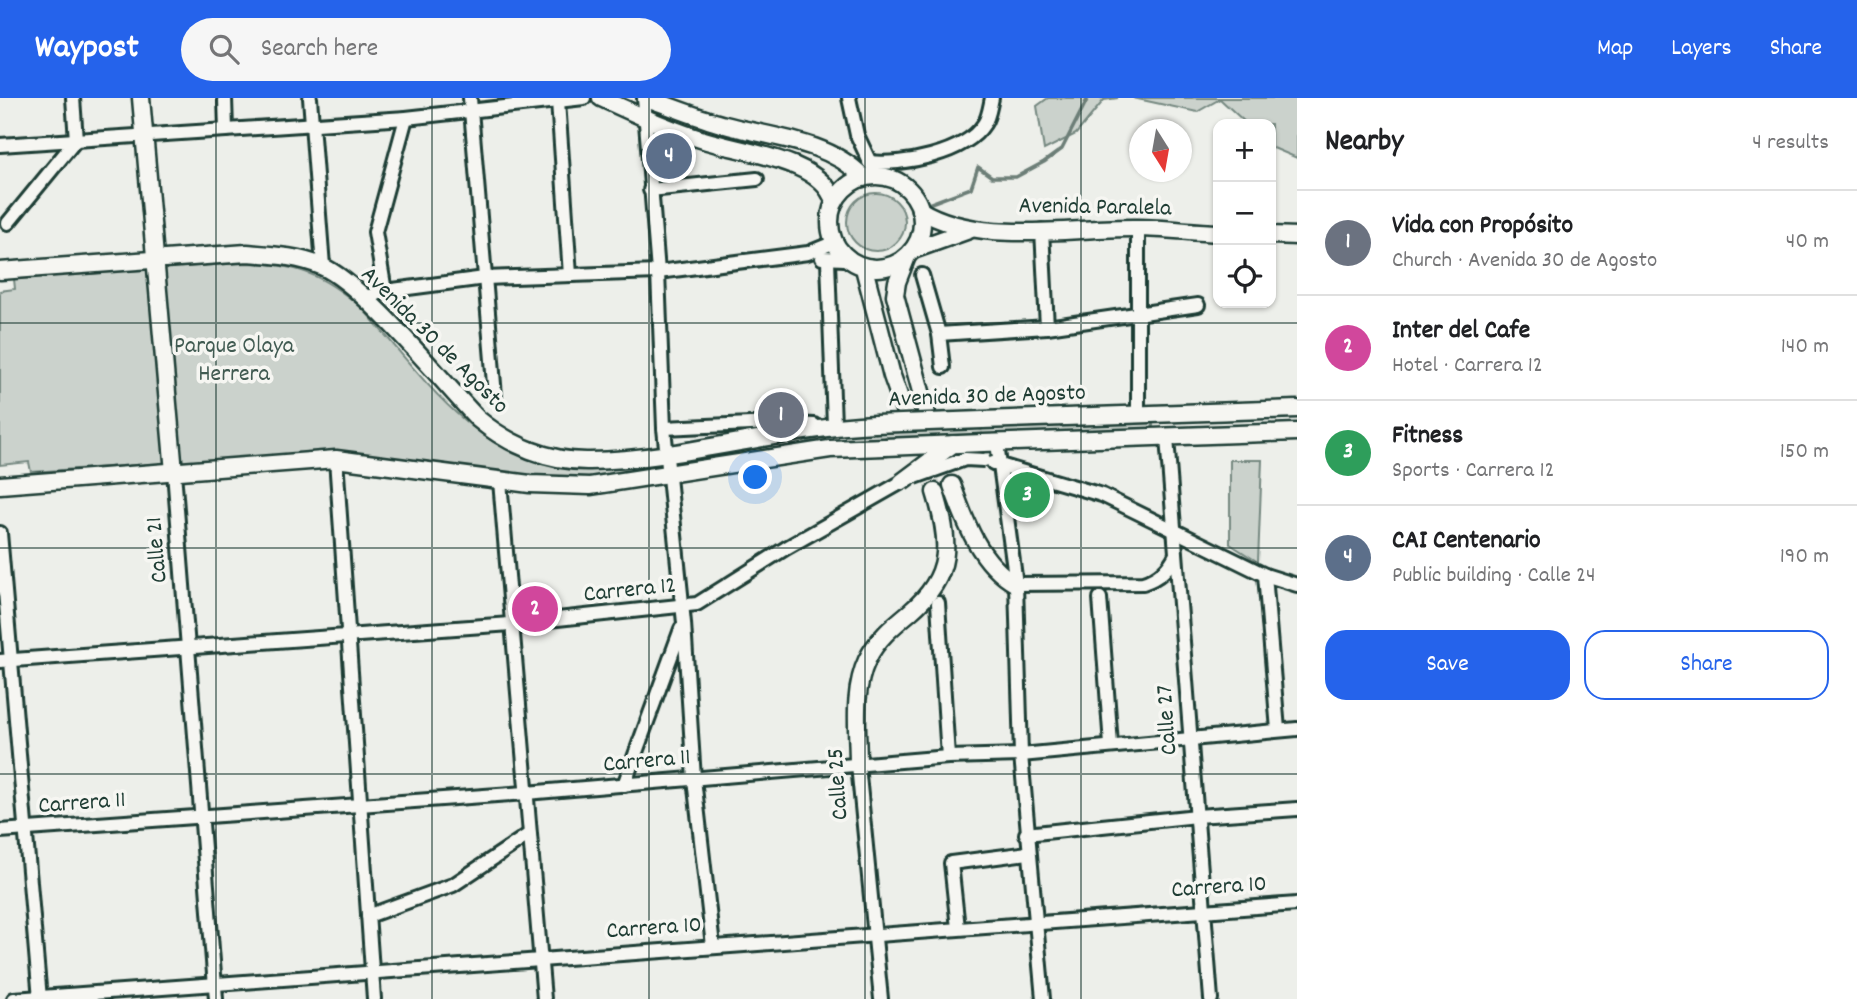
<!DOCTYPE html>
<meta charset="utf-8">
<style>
:root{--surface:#fff;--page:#f6f6f6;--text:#202124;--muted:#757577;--line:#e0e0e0;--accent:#2563eb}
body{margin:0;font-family:Dekko,sans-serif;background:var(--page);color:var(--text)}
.controls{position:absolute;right:21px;top:21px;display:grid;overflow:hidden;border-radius:14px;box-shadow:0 2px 5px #0004}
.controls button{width:63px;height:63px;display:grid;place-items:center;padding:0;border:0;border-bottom:2px solid var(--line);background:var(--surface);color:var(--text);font:35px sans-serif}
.compass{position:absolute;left:1129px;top:21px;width:63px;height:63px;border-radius:50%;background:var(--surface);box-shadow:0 2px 5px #0004;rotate:169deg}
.you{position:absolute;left:756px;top:380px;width:24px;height:24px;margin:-18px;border:5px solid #fff;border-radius:50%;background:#1a73e8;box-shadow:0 0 0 10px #1a73e833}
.badge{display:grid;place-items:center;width:46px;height:46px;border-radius:50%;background:var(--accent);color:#fff;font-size:23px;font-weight:700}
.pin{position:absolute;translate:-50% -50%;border:4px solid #fff;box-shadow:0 2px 7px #0006}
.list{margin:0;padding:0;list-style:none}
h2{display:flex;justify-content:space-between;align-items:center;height:91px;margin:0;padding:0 28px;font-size:30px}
h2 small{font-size:23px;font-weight:400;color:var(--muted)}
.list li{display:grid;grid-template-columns:46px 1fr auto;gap:21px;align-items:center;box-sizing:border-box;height:105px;padding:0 28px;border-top:2px solid var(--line)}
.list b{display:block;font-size:26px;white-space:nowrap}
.list p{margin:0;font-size:23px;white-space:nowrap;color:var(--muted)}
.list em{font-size:23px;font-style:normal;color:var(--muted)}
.actions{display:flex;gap:14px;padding:21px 28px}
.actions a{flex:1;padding:16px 0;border:2px solid var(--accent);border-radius:21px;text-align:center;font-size:24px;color:var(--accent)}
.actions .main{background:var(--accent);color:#fff}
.icon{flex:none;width:38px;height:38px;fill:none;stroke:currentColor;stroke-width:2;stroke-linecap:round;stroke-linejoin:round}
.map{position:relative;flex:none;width:1297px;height:901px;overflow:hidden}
header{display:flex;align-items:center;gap:42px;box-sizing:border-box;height:98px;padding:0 35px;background:var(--accent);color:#fff}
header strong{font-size:33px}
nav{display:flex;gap:38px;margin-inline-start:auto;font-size:24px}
.search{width:490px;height:63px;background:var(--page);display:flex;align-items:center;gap:18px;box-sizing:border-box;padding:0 24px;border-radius:38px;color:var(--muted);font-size:26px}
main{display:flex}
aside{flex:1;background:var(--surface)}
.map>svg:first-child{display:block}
</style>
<header>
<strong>Waypost</strong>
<div class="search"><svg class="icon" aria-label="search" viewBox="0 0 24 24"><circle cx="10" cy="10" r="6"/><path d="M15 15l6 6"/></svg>Search here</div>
<nav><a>Map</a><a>Layers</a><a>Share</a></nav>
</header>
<main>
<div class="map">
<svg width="1297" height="901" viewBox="0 0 1297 901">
<rect width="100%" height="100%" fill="#edefea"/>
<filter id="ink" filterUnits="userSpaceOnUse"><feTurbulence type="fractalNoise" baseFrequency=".0143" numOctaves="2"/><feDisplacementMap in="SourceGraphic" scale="14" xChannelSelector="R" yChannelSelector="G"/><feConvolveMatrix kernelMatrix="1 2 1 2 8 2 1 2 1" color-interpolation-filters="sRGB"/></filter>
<g filter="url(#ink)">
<g fill="#cbd2cc" stroke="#758880" stroke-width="2">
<path d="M 1048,0 L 1118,0 L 1104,2 L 1076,36 L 1044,52 L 1037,8 Z"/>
<path d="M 1133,0 L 1297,0 L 1297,60 L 1271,49 L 1271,26 L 1247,26 L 1220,1 L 1197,14 Z"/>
<circle cx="876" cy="124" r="29"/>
<path d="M 241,165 C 294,165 321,175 362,210 C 417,271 470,355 558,368 C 584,372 623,364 649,362 L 651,372 L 590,382 L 557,381 L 338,354 L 31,374 L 29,364 L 0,367 L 0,193 L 15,191 L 14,181 Z"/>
<path d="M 1153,323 L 1153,334 L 807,343 L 830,335 Z"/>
<path d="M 1230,362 L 1262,362 L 1258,464 L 1230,446 Z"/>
</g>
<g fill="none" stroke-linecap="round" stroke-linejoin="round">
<path stroke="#6c7e77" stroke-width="3.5" d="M 923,108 L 971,90 L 978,69 L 992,79 L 1016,79 L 1044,64 L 1062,51 L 1088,0"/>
<g stroke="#c4cbc6" stroke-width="16" stroke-dasharray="16 8" stroke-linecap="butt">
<path d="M 927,316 L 952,387"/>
<path d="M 906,317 L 935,394"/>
</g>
<defs>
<g id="minor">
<path d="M 225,0 L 226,32"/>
<path d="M 310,0 L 323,168"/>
<path d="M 470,0 L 495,298"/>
<path d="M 644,0 L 658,174 L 664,330 L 684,525 L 694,681 L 713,848"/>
<path d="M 849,0 L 857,37 L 876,77"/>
<path d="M 558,3 L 570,177"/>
<path d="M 0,47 L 406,20 L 584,0"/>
<path d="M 869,64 C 901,68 965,56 984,26 C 989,19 990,8 992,0"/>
<path d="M 650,92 L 757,81"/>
<path d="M 8,125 L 76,42 L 73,0"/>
<path d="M 1138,130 L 1138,316"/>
<path d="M 1042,132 L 1047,229"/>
<path d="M 822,160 L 845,161"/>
<path d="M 828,163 L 834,327"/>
<path d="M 922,177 L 939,236 L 943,269"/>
<path d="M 385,193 L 375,134 L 406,20"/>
<path d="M 364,200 L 385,193 L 485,180 L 658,174 L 808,155 L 835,144"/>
<path d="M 939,236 L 1047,229 L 1198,207"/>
<path d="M 664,330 L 772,325 L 814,327"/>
<path d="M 1167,340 L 1211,901"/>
<path d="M 997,345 L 1016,486 L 1021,657 L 1043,901"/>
<path d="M 336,361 L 374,901"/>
<path d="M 993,365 L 1102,397 L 1265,477 L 1297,487"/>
<path d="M 174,374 L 216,901"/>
<path d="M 500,383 L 544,901"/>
<path d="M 0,435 L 40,901"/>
<path d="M 1265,477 L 1278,632"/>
<path d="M 1016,486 L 1143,485 C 1159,480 1169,471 1176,456"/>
<path d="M 1100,500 L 1111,647"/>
<path d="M 938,505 L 948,659"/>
<path d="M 0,563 L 511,526 L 697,506 L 786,450 L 902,384"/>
<path d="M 858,667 L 881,901"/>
<path d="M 624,687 L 681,531"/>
<path d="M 0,733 L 526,695 L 948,659 L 1021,657 L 1297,631"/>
<path d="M 1026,736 L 1197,718 L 1297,711"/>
<path d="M 368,818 L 453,787 L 528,737"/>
<path d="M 958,830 L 951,765 L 1028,755"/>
<path d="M 14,901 L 1297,806"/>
</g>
<g id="major">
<path d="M 141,0 L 174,374"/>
<path d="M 601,0 C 636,16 670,32 707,43 C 742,54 823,62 834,104"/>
<path d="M 646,0 C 670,8 694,18 718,25 C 765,39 826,41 862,78"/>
<circle cx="876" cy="124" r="46"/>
<path d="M 920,112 C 979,148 1070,129 1137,130 C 1164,130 1191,134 1218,135"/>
<path d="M 1271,137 L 1297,138"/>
<path d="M 913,152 L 969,132"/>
<path d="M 906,161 L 897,184 L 895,197 L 927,316"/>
<path d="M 864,170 L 892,278 L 906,317"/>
<path d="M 0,173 L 247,155 C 272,157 298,158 321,168 C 364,186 442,284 478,321 C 509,347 549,364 590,363 C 686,361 779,330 875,326"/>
<path d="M 982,322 L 1297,311"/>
<path d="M 983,345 L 1297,334"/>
<path d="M 0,387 L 336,361 L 530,386 L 590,388 L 830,351 L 885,349"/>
<path d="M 952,387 C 965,424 980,466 1016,486"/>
<path d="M 858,667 C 858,632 852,594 867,562 C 876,542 893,528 910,514 C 954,477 950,443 935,394"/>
</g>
</defs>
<use href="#minor" stroke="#1f3d34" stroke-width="18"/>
<use href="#major" stroke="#1f3d34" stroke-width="21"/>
<use href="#minor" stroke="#f6f6f2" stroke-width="12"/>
<use href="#major" stroke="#f6f6f2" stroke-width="16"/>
<defs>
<path id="minor-bridge" d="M 915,379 L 965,361 L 984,362"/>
<g id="major-bridge">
<path d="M 875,326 L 982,322"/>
<path d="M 885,349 L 983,345"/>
<path d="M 902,384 L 953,346"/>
</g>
</defs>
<use href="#minor-bridge" stroke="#1f3d34" stroke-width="18" stroke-linecap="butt"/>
<use href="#major-bridge" stroke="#1f3d34" stroke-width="21" stroke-linecap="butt"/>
<use href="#minor-bridge" stroke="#f6f6f2" stroke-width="12"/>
<use href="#major-bridge" stroke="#f6f6f2" stroke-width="16"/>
</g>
</g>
<path fill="none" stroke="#1f3d34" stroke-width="2" stroke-opacity="0.55" d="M 216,0 L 216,901M 432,0 L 432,901M 649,0 L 649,901M 865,0 L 865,901M 1081,0 L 1081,901M 0,225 L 1297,225M 0,450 L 1297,450M 0,676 L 1297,676"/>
<g text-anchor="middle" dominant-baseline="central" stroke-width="7" stroke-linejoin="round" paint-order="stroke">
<g font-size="24" fill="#1f3d34" stroke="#f6f6f2">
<text transform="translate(1095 110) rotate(1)">Avenida Paralela</text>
<text transform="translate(434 243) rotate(45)">Avenida 30 de Agosto</text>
<text transform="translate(987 299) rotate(-2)">Avenida 30 de Agosto</text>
<text transform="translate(158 452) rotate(-95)">Calle 21</text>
<text transform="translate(630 493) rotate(-6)">Carrera 12</text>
<text transform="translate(1168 622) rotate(-94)">Calle 27</text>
<text transform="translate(647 664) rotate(-5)">Carrera 11</text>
<text transform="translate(839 686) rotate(-94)">Calle 25</text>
<text transform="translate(82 706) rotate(-4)">Carrera 11</text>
<text transform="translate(1219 790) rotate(-4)">Carrera 10</text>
<text transform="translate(654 831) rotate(-4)">Carrera 10</text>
</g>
<g font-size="24" fill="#415b52" stroke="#f6f6f2">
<text x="234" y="249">Parque Olaya<tspan x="234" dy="28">Herrera</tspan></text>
</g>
</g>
</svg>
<div class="controls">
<button>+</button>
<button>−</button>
<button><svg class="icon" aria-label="locate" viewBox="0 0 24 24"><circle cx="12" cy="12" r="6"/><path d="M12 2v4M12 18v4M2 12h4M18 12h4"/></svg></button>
</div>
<svg class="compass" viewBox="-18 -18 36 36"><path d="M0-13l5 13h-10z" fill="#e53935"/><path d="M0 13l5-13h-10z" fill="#757577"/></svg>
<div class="you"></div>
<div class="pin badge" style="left:781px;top:317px;background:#6b7280">1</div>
<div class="pin badge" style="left:535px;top:511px;background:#d1479c">2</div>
<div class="pin badge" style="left:1027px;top:397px;background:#2e9e5b">3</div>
<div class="pin badge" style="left:669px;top:58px;background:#5c6f8a">4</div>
</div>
<aside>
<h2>Nearby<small>4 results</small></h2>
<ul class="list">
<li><span class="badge" style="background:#6b7280">1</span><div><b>Vida con Propósito</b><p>Church · Avenida 30 de Agosto</p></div><em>40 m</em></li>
<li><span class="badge" style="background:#d1479c">2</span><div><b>Inter del Cafe</b><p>Hotel · Carrera 12</p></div><em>140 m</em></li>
<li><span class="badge" style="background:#2e9e5b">3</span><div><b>Fitness</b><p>Sports · Carrera 12</p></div><em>150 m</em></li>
<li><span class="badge" style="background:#5c6f8a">4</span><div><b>CAI Centenario</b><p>Public building · Calle 24</p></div><em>190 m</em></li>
</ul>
<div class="actions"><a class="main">Save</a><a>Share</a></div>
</aside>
</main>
